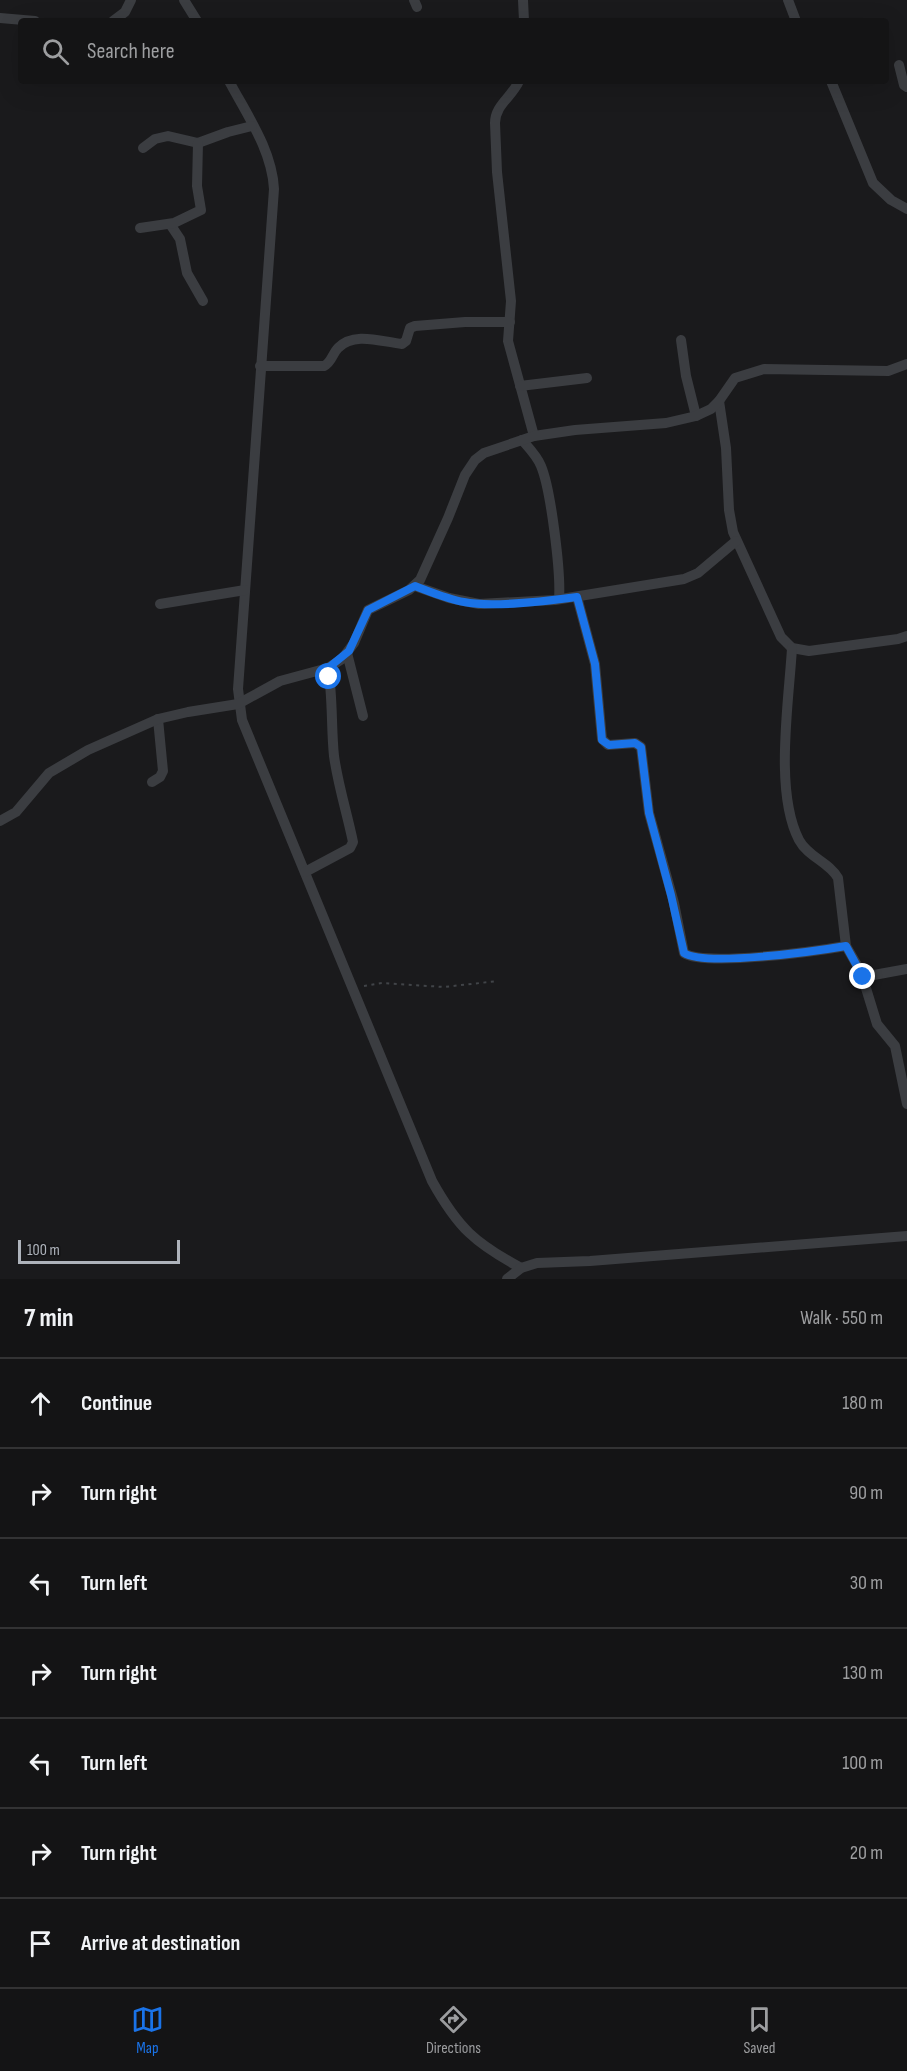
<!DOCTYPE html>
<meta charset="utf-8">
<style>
:root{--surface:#141415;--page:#1d1d1e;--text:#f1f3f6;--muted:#9d9ea0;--line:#333334;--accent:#1a73e8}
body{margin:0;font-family:"Sofia Sans Condensed",sans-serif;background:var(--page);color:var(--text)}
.scale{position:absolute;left:18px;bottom:15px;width:162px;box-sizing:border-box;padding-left:6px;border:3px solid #aeb3bb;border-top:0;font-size:16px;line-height:21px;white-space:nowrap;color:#aeb3bb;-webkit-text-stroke:4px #151517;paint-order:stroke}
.stop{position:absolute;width:18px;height:18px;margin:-14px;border:4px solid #1a73e8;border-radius:50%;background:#fff}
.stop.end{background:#1a73e8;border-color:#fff;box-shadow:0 2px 6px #0008}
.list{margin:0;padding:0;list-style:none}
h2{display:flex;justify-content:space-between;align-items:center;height:78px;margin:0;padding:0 24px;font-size:26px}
h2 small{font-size:20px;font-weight:400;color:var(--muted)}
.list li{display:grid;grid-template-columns:39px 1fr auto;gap:18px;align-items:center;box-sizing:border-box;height:90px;padding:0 24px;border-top:2px solid var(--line)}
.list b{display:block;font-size:22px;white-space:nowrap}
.list em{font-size:20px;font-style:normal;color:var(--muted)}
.icon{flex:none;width:33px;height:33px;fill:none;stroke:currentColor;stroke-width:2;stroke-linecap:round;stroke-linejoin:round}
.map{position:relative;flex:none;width:907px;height:1279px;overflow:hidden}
.search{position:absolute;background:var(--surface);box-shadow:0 6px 24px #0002;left:18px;right:18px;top:18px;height:66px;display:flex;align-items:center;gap:15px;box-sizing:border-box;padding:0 21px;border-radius:6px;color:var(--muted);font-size:22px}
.sheet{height:708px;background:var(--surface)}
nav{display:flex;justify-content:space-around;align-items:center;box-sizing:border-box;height:84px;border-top:2px solid var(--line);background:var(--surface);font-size:16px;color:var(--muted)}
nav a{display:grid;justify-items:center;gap:3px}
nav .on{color:var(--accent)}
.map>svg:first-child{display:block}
</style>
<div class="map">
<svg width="907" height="1279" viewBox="0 0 907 1279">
<rect width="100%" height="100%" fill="#1a1a1c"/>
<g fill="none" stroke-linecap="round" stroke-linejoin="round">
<path stroke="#414448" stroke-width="2" stroke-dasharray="3 4.5" stroke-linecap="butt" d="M 364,986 L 382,983 L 444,987 L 498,981"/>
<g stroke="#3b3d41" stroke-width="10">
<path d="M 184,0 L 197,21"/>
<path d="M 414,0 L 417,7"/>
<path d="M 523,0 L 524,21"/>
<path d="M 788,0 L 796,21"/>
<path d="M 0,18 L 35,21"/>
<path d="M 113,21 L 125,12 L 131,0"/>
<path d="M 899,65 L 904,85 L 907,87"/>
<path d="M 229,81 C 247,115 272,150 274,189 L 238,689 L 242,720 L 432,1181 C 458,1228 475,1243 521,1268"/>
<path d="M 519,81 C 512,97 495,105 495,123 L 497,172 L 511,301 L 508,341 L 534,436"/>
<path d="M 831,81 L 873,183 L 891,200 L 907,209"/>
<path d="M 143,148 L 155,139 L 168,136 L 198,143 L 228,132 L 252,126"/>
<path d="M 170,224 L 180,239 L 187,273 L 203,301"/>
<path d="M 140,228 L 174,223 L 201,210 L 197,186 L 198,143"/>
<path d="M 681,340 L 686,376 L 696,416"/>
<path d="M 260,366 L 324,366 C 332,362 332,354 338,348 C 354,331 382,342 402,344 L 406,341 L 410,328 L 415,326 L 465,322 L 510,322"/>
<path d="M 520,386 L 587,378"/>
<path d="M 719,401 L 726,448 L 729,510 L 733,532 L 781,637 L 792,648 L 809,651 L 898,639 L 907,636"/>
<path d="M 522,440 C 529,448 537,456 541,466 C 551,490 561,573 559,599"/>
<path d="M 415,586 L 449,598 L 479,604 L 555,600 L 684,579 L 698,573 L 736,541"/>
<path d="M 577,597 L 595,664 L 602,739 L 608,745 L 635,743 L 641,747 L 649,813 L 674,903 L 684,953 C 705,967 817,951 846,946"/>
<path d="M 160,604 L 245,590"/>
<path d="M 792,648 C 789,701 774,792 799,840 C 808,857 829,862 838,878 L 846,946 L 861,972 L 877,1024 L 895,1046 L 907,1104"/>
<path d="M 347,653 L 363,716"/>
<path d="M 152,782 L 160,777 L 163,771 L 158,719"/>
<path d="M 0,821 L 16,812 L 49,773 L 88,750 L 158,719 L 188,712 L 238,704 L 280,681 L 328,668 L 342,659 L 354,643 L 368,610 L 409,590 L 420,580 L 448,518 L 465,475 L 475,460 L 484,453 L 534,436 L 575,430 L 666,423 L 696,416 L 711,409 L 719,401 L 735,378 L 764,369 L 888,371 L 907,364"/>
<path d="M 305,872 L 350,848 L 353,842 C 347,813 338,785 334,756 C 331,727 333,697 328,668"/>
<path d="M 863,977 L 907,969"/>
<path d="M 507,1279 L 521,1268 L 537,1263 L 590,1261 L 907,1236"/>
</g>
</g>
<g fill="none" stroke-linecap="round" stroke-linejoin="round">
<path stroke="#1a73e8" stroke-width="8" d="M 329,677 L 328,668 L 349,651 L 368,610 L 415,586 C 431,592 447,599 464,602 C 493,608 547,601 577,597 L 595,664 L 602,740 L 609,745 L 635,743 L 641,747 L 649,813 L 671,895 L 684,953 C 705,967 817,951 846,946 L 863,977"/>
</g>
</svg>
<div class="scale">100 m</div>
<div class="stop" style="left:329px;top:677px"></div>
<div class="stop end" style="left:863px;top:977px"></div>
<div class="search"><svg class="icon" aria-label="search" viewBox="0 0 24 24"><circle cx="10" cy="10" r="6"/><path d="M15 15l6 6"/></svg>Search here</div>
</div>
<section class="sheet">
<h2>7 min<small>Walk · 550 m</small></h2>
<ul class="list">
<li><svg class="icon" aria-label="ahead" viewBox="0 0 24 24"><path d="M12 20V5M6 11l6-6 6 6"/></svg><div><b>Continue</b></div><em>180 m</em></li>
<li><svg class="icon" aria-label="right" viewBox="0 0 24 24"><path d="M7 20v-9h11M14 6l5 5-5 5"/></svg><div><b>Turn right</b></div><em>90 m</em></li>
<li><svg class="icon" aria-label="left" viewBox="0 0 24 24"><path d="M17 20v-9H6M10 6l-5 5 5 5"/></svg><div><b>Turn left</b></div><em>30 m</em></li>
<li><svg class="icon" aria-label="right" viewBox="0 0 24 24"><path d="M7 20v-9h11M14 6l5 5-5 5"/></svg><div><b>Turn right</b></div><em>130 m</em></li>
<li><svg class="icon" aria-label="left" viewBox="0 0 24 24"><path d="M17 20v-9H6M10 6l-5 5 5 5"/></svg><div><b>Turn left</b></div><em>100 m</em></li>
<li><svg class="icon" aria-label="right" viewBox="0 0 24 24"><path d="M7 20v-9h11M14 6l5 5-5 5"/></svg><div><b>Turn right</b></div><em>20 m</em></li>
<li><svg class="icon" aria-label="arrive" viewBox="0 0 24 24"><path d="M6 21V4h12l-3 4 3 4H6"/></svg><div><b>Arrive at destination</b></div></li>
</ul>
</section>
<nav>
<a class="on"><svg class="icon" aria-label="map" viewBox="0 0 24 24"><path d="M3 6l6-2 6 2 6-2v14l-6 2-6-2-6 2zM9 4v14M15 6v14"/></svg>Map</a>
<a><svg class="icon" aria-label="directions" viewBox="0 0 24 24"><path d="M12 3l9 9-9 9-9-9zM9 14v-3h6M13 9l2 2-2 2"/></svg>Directions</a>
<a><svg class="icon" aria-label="saved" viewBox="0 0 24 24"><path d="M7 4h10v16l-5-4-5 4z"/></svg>Saved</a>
</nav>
